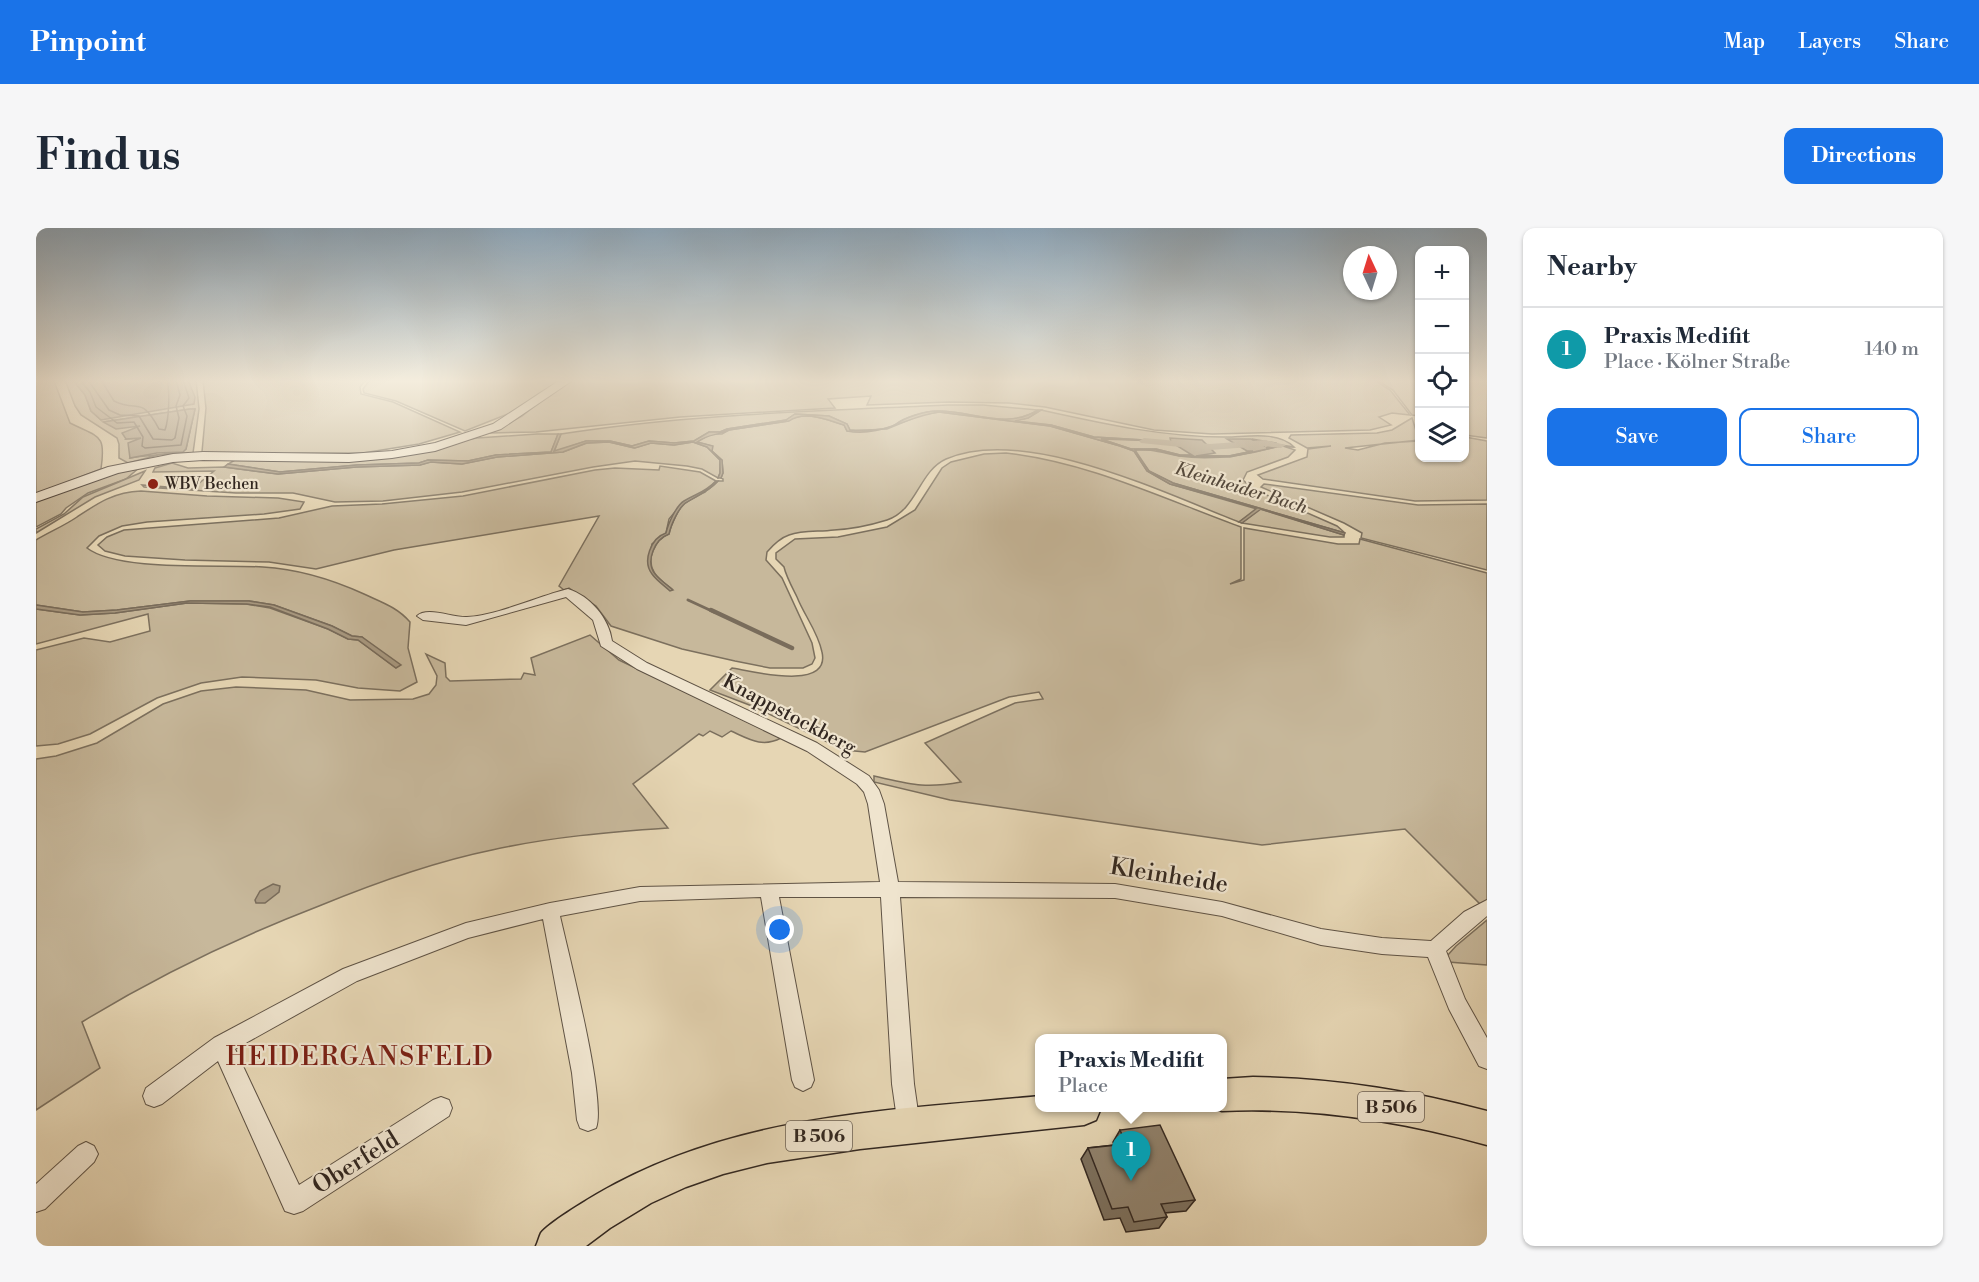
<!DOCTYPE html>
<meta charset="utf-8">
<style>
:root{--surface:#fff;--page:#f6f6f7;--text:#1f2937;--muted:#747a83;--line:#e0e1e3;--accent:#1a73e8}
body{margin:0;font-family:"Libre Bodoni",serif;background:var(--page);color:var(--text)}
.controls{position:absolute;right:18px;top:18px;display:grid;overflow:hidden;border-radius:12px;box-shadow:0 2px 4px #0004}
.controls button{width:54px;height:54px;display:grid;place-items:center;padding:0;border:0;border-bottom:2px solid var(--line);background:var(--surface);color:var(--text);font:30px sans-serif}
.compass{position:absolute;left:1307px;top:18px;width:54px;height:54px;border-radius:50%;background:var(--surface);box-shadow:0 2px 4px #0004;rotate:356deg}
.you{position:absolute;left:744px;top:702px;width:21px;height:21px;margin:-15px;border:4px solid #fff;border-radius:50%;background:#1a73e8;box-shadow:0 0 0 9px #1a73e833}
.badge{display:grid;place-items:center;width:39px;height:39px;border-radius:50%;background:var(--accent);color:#fff;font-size:20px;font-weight:700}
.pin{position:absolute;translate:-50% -50px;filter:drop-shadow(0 2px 3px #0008)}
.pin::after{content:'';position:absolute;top:32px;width:21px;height:18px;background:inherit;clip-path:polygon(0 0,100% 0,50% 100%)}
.popup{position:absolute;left:999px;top:806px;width:192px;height:78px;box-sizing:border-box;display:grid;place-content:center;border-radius:12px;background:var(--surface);filter:drop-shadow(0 2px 4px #0005);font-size:20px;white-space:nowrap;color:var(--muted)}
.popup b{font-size:22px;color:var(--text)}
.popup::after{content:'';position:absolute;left:50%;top:100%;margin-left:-12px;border:12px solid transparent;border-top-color:var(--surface)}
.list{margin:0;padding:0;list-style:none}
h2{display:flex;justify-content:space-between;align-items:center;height:78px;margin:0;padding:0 24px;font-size:26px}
h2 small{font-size:20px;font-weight:400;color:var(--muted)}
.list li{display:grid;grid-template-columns:39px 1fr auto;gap:18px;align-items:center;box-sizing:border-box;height:84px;padding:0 24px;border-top:2px solid var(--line)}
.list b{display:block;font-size:22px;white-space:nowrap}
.list p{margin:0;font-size:20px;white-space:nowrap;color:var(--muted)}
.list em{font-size:20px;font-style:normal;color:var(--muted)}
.actions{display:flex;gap:12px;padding:18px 24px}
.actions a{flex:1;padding:14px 0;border:2px solid var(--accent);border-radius:12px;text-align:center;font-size:21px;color:var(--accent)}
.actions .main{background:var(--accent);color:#fff}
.icon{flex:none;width:33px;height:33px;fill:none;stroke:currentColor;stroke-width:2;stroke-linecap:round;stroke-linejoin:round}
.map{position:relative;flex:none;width:1451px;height:1018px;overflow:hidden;border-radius:12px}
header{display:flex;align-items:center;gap:36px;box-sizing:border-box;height:84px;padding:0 30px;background:var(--accent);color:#fff}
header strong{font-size:28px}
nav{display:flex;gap:33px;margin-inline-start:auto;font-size:21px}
.intro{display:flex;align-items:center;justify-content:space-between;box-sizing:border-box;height:144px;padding:0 36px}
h1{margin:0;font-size:42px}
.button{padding:15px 27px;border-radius:12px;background:var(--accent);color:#fff;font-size:21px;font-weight:700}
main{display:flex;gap:36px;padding:0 36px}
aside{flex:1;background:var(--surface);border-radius:12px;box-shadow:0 2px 4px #0004}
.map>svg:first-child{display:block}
</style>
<header>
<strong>Pinpoint</strong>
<nav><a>Map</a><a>Layers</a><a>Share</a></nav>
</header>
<div class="intro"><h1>Find us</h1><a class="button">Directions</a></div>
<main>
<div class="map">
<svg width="1451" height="1018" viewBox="0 0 1451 1018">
<rect width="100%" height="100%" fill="#e6d6b4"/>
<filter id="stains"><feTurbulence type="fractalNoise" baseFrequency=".00333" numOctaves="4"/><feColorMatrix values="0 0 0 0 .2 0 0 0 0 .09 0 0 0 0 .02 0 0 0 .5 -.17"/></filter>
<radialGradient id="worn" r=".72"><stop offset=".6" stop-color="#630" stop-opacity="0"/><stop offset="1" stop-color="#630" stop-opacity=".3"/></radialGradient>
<g fill="#c7b89b" stroke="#7c705e" stroke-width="1.5" fill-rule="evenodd">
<path d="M 0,152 L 18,153 L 34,195 C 64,210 70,206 65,241 L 0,266 Z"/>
<path d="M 29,152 L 37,152 L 49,167 L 55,183 L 65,192 L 154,155 L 152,152 L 160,152 L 163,181 L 157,225 L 122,227 L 92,235 L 83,230 L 83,216 L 81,210 L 45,187 L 39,178 ZM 154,181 L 159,181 L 150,221 C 133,228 113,226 94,230 L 105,210 L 90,211 L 104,198 L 68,194 Z"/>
<path d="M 167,152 L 330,152 L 324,159 L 325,166 L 357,174 L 424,204 L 383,216 L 327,225 L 266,225 L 218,227 L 166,224 L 170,180 Z"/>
<path d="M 334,152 L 528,152 L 502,166 L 482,182 L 429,203 L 360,173 L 328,165 L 327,161 Z"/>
<path d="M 538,152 L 1338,152 L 1354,162 L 1374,187 L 1356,185 L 1343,189 L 1355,197 L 1334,202 L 1176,206 L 1118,202 L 1009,179 L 973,175 L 913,174 L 831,177 L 835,168 L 792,171 L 799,180 L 644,189 L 500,204 L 454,205 L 486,188 L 517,163 Z"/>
<path d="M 1341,152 L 1383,152 L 1383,188 L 1376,187 L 1357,162 Z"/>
<path d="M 1428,152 L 1451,152 L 1451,210 L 1429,207 Z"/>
<path d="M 912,177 L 947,177 L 1002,182 C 971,202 936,183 902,183 C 888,183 869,189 860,196 C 850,203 825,203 814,202 L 811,196 L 793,188 L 759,186 L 750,192 L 691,201 L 684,204 L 673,204 L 658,213 L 638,215 L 613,213 L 596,218 L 574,213 L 550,213 L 518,224 L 525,206 C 653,186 783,183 912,177 Z"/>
<path d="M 1005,182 C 1068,196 1131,210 1196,209 C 1216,208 1243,204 1258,219 L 1247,218 L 1259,222 L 1252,229 L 1211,244 L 1207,252 L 1217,261 L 1301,298 L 1309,305 L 1137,255 L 1113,243 L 1097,222 C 1114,220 1127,225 1143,228 C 1178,233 1213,227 1246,217 L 1193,228 L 1144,227 L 1120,221 L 1095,221 L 1062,210 L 1125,213 L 1058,209 L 1015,197 L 976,193 L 992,190 Z"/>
<path d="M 903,184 L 1014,198 L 1084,218 L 1098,223 L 1111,243 L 1134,256 L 1221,281 L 1203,294 C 1128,265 989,197 910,231 C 883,243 881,282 851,292 C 835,297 816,301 798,302 C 783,304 767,302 753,307 C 744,310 737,317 731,324 L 730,332 L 746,350 L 776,415 L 779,430 L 776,436 L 767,440 L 734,440 L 699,433 L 646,421 L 575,398 L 560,378 L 533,360 L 528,362 L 523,358 L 563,288 L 358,322 L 280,341 L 233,334 L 149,332 L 89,328 L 69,323 L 62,317 L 71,309 L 88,302 L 243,290 L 296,278 L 346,276 L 427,268 L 559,242 L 579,240 L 623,242 L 624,238 L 664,244 L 680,253 L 669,264 L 647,274 L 633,291 L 630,305 L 616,316 C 610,344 615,345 637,362 C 631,357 622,351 618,344 C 610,331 619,311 633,306 C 635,297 643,278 651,274 C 663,267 672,264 682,253 L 687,253 L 687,251 L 685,250 L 687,245 L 686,232 L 676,223 L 676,218 L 661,214 L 675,206 L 686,206 L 693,202 L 752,193 C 769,182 791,192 808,197 L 811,203 L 851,201 L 885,187 Z"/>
<path d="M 1376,190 L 1383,212 L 1309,220 L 1322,222 L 1349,215 L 1383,213 L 1384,230 L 1428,230 L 1429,218 L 1432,217 L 1429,217 L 1429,209 L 1451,213 L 1451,272 L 1379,273 L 1227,251 L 1222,247 L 1271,229 L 1272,221 L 1295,218 L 1271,220 L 1253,210 L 1255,207 L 1341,205 L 1356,202 Z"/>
<path d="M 501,206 L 522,206 L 515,224 L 460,227 L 432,233 L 392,232 L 383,235 L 321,237 L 244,244 L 192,236 L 199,232 L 315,232 L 441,210 Z"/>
<path d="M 573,214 L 598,220 L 615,215 L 638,217 L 657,214 L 671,219 L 684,232 L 684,245 L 682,250 L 666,241 L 651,238 L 599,233 L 557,239 L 426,264 L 347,273 L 299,274 L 257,265 L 200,265 L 108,259 L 106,257 L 156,261 L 178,243 L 117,244 L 119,240 L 136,235 L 152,240 L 188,239 L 242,246 L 320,239 L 384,237 L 394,234 L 426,236 L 461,229 L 527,224 L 551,215 Z"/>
<path d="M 970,225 C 1052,234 1128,271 1205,299 L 1205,351 L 1194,356 L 1208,352 L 1208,300 L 1302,316 L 1323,316 L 1324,311 L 1451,345 L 1451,673 L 1444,676 L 1369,601 L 1226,617 L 914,572 L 838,554 L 838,548 C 874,556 888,561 925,554 L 889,515 L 979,475 L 1007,471 L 1003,464 L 973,469 L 829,524 L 808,522 L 716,478 L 674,462 L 696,440 C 715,443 795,464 786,424 C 782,404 768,387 761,369 C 756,359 750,348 748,339 L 740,331 L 740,325 L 759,311 L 802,309 L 851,299 L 879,282 L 906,240 L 915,234 L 948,226 Z"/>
<path d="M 104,239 L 90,251 L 52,265 L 30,280 L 25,286 L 0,299 L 0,273 L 60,249 Z"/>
<path d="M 109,243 L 103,252 L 59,269 L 0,305 L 0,301 L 28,286 L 47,269 Z"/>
<path d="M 1228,256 L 1382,277 L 1451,276 L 1451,342 L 1325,310 L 1326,305 L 1308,295 L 1225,259 Z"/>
<path d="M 105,263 L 171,268 L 242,270 L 268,274 L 264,281 L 228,286 L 111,294 L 86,298 L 63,308 L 51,320 C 82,344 184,336 227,339 C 262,341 295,351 328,366 C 345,374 361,379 374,394 L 372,420 L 381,454 L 364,463 L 322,460 L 280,452 L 206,449 L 165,455 L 121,470 L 54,506 L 22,516 L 0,518 L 0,422 L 48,410 L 74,414 L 114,403 L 112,386 L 0,416 L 0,381 L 44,387 L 79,385 L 151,375 L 210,376 L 234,380 L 292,401 L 312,411 L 322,412 L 360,440 L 326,409 L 316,408 L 296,398 L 238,377 L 213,373 L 154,373 L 81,382 L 47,384 L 0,377 L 0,312 C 13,304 28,298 41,289 C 62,275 78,264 105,263 Z"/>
<path d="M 1224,281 L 1308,307 L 1308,309 L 1294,309 L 1206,295 Z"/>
<path d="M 554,407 L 583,432 L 745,510 C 726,520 713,511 695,503 L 686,509 L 674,503 L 667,508 L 663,506 L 597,556 L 632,600 C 574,604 514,609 456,622 C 397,634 339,655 283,678 C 200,710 121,748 46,794 L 64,840 L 0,882 L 0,531 L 20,528 L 61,515 L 127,476 L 165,463 L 200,459 L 270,462 L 314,472 L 377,471 L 393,466 L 400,457 L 401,448 L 390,426 L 409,435 L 410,449 L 414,453 L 485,451 L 488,445 L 499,447 L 495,430 Z"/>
<path d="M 1451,692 L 1451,737 L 1412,734 L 1411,728 L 1420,718 Z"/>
</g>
<g fill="#a99a82" stroke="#796c5b" stroke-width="1.5">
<path d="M 37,152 L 152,152 L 159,169 L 158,176 L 65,192 L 55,183 L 49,167 Z"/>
<path d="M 154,181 L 159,181 L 150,221 L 147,224 L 121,225 L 94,230 L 92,215 L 105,210 L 90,211 L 86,205 L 104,198 L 80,201 L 67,194 Z"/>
<path d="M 1002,182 L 1005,182 L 992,190 L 979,193 L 1015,197 L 1058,209 L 1125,213 L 1065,211 L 1095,221 L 1120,221 L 1144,227 L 1156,227 L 1135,214 L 1134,210 L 1166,212 L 1179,225 L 1160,228 L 1193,228 L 1217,223 L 1211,223 L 1191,211 L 1215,211 L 1229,218 L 1216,211 L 1239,215 L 1230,220 L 1244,217 L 1258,219 L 1245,218 L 1194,229 L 1144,228 L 1120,222 L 1099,222 L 1113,243 L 1137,255 L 1309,305 L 1308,307 L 1225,281 L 1206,295 L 1203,294 L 1221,280 L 1134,256 L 1111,243 L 1098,223 L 1084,218 L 1014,198 L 903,184 C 872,188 843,210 811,203 L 808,197 C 791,192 769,182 753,193 L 693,202 C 681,208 674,205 661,214 L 677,218 L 676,223 L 686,232 L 687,245 L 685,250 L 682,250 L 684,245 L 684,232 L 671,219 L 657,214 L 638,217 L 615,215 L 599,220 L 573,214 L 550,215 L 527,224 L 461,229 L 426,236 L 395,234 L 384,237 L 320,239 L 242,246 L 188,239 L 192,236 L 244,244 L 321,237 L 383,235 L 392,232 L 432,233 L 460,227 L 515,224 L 522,206 L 525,206 L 518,223 L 550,213 L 574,213 L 596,218 L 613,213 L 638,215 L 658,213 L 673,204 L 684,204 L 691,201 L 750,192 L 759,186 L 793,188 L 811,196 L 814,202 C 825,203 851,203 860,196 C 869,190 888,183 902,183 C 937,183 971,202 1002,182 Z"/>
<path d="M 680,253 L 682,253 C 672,264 663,266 651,274 C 643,278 635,297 633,306 C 619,311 609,333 619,346 C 624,352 631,357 637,362 L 634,363 C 629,358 621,353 616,346 C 606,333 615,310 630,305 C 632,296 640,278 648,273 C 661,265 668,265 680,253 Z"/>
<path d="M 154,373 L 213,373 L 238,377 L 296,398 L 316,408 L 326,409 L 365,437 L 360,440 L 322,412 L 312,411 L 292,401 L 234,379 L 211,376 L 151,375 L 79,385 L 44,387 L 0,381 L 0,377 L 47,384 L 81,382 Z"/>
<path d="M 237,656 L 244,658 L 243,664 L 229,675 L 220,675 L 219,672 L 224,663 Z"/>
</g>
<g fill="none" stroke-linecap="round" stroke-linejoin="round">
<g stroke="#6e6051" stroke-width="1.5">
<path d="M 44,152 L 54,164 L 60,179 L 81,195 L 98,194 L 107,209 L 106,218 L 109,220 L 145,217 L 151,188 L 147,178 L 153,170 L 147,152"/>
<path d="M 52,152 L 73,182 L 84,187 L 103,188 L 117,211 L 136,212 L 139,210 L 143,190 L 140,178 L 144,167 L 140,152"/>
<path d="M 65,152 L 78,173 C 103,185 105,167 123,201 L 129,202 C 133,191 134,164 131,152"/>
</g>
<path stroke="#796c5b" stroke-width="3" d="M 652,372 L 678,384"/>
<path stroke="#796c5b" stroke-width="4.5" d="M 675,382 L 756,420"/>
<path fill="#a99a82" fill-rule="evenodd" d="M 1108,210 L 1174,216 L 1229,212 L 1250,217 L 1245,220 L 1229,218 L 1174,222 L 1105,215 L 1103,213 Z"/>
<defs>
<g id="street">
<path d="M 532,361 C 554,368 573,390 576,413 L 611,435 L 781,515 L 833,548 L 843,562 L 848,576 L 862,654 L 1079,656 L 1186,674 L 1285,701 L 1346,710 L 1395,713 L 1428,684 L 1451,672 L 1451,688 L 1410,723 L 1429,771 L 1451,810 L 1451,841 L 1443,838 L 1413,781 L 1392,729 L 1346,726 L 1285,717 L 1186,688 L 1079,670 L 864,669 L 878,856 L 884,898 L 881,906 L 873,909 L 865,906 L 862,898 L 856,856 L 845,669 L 743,669 L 778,852 L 775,859 L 767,863 L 759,859 L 756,852 L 725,669 L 604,673 L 524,688 C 532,724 571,874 560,900 L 552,903 L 544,900 L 541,892 L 536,845 L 507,691 L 432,710 L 321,753 L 199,821 L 263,957 L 397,872 L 405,869 L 413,872 L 416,880 L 413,888 L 267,983 L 258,986 L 249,983 L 182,833 L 126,876 L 118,879 L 110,876 L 107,868 L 110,860 L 178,810 L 307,741 L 430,695 L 514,675 L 604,659 L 844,654 L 832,576 L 828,564 L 821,556 L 771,523 L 601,441 L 565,418 L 557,392 L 530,369 L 430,397 L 387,392 L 381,388 C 391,378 417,390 431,389 C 463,387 500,369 532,361 Z"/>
<path d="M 50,914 L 58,918 L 62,926 L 58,934 L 9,981 L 0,984 L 0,956 L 42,918 Z"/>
</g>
<path id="secondary" d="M 524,152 L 537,152 L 465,201 L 399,223 L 356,230 L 313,234 L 167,232 L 137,234 L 82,245 L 0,274 L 0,265 L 72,239 L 137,226 L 167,224 L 313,226 L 356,223 L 399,215 L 457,196 Z"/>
<g id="primary">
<path d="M 1217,849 C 1297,850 1374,862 1451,883 L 1451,917 C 1364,893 1276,879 1186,883 L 1177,880 L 1186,880 L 1186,851 Z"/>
<path d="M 1004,868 L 1004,880 L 1065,880 L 1060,892 L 1048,897 L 824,921 L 731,935 L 687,946 L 650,959 L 615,975 L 574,1000 L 550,1018 L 500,1018 C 502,1014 503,1009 505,1005 C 513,995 549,973 561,966 C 699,886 849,883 1004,868 Z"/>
</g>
</defs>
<use href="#street" stroke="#5f5345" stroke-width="2"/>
<use href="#secondary" stroke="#322720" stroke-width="2"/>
<use href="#primary" stroke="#322720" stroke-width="3"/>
<use href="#street" fill="#efe4ce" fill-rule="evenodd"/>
<use href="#secondary" fill="#efe4ce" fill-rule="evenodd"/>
<use href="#primary" fill="#e6d6b4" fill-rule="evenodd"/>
</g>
<path fill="#7c705e" stroke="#322720" stroke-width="1.5" d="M 1084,902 L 1159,972 L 1150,983 L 1129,985 L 1131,989 L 1123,1000 L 1090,1004 L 1084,990 L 1068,992 L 1045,931 L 1052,920 L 1078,917 L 1077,914 Z"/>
<path fill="#90826d" stroke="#322720" stroke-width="1.5" d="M 1124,897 L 1159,972 L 1125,976 L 1131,989 L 1098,994 L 1092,979 L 1076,981 L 1052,920 L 1090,916 L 1084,902 Z"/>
<linearGradient id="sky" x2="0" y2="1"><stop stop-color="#8faabf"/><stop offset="0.52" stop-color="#f4eddd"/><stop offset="1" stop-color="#f4eddd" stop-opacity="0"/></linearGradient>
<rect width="1451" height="294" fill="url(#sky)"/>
<circle fill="#8f2418" stroke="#efe4ce" stroke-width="2" cx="117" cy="256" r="6"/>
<g text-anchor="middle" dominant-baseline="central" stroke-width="4.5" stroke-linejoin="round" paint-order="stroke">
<g font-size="16" fill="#322720" stroke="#efe4ce" text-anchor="start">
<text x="129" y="256">WBV Bechen</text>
</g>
<g font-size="18" font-style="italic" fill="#564a3d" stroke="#efe4ce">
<text transform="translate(1205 260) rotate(17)">Kleinheider Bach</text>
</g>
<g fill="#efe4ce" stroke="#6b6054" stroke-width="1.5">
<rect x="1322" y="864" width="66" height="30" rx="4.5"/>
<rect x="750" y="893" width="66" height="30" rx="4.5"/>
</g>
<g font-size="18" font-weight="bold" fill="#322720">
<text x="1355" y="879">B 506</text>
<text x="783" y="908">B 506</text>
</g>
<g font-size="20" fill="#322720" stroke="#efe4ce">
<text transform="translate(753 487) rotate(28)">Knappstockberg</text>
</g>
<g font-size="24" fill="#322720" stroke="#efe4ce">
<text transform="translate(1133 648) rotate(9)">Kleinheide</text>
<text transform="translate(320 935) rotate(-32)">Oberfeld</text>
</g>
<g font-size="26" letter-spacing="1.5" fill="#7a1f14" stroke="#efe4ce">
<text x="324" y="829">HEIDERGANSFELD</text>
</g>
</g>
<rect width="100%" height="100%" filter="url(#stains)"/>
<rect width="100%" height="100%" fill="url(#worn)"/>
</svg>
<div class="controls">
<button>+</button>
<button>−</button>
<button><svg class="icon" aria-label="locate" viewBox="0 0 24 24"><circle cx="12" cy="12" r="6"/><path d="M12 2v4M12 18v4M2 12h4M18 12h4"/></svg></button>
<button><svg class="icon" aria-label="layers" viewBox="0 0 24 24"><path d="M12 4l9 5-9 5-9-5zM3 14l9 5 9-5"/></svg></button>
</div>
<svg class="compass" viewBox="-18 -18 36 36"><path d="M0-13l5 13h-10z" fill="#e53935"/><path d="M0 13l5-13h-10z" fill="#747a83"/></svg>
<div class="you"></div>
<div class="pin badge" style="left:1095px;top:953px;background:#0f9aa8">1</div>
<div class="popup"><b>Praxis Medifit</b>Place</div>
</div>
<aside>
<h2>Nearby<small></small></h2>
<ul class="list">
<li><span class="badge" style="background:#0f9aa8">1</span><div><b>Praxis Medifit</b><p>Place · Kölner Straße</p></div><em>140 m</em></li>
</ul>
<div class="actions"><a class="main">Save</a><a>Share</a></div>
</aside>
</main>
